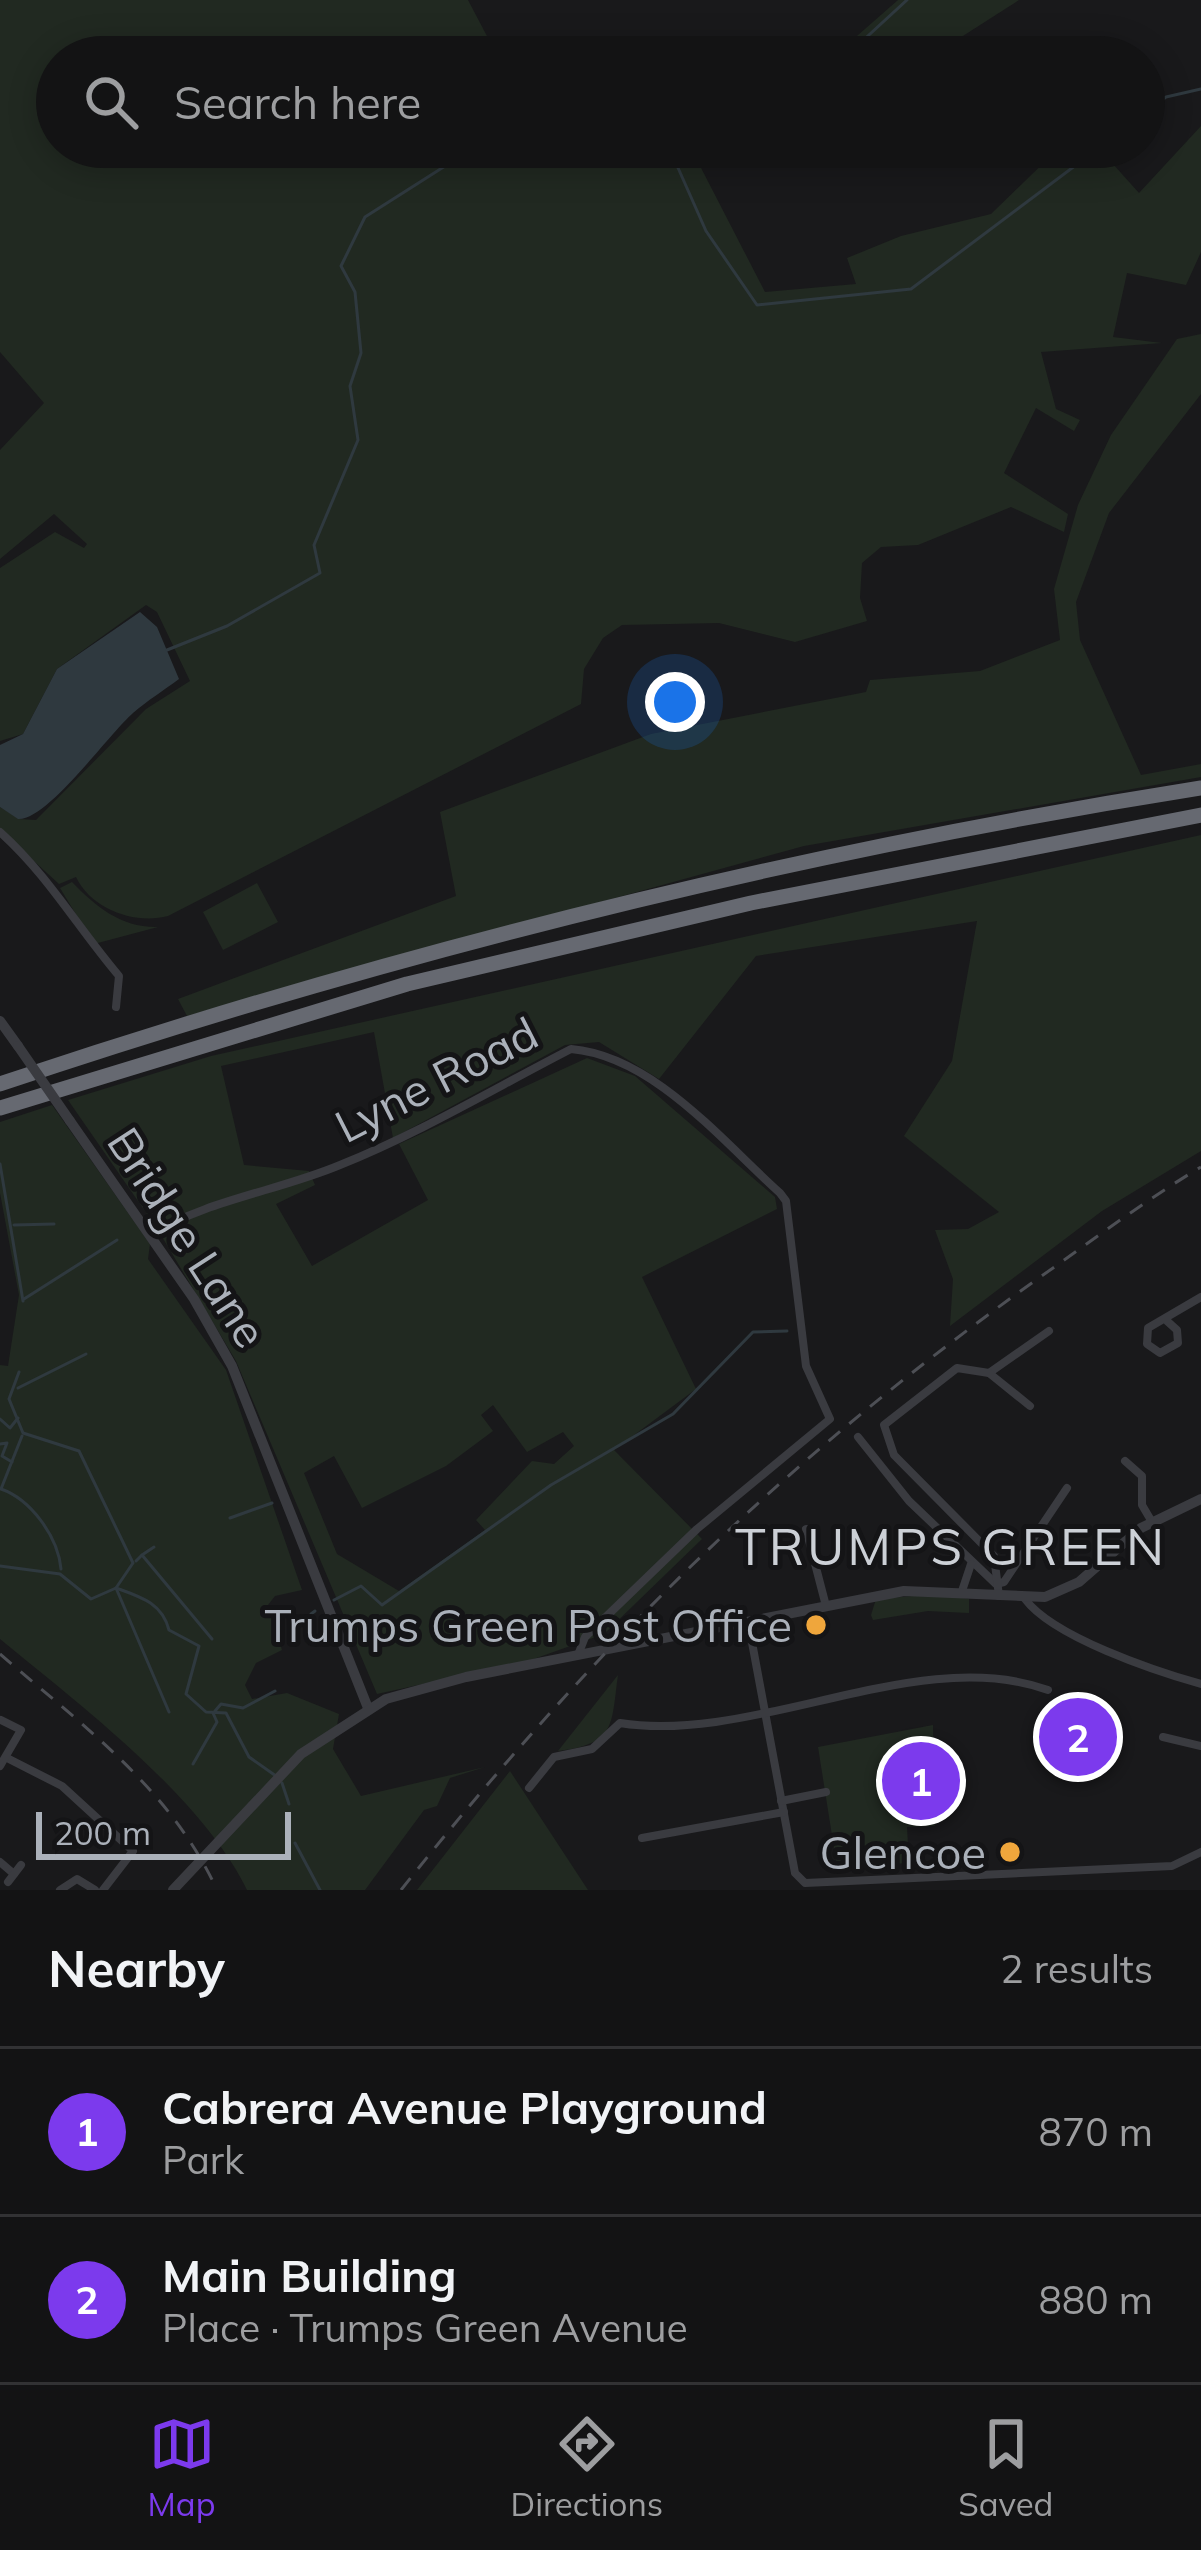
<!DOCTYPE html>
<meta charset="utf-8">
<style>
:root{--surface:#131314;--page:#1c1c1d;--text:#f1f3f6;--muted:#9d9ea0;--line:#323234;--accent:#7c3aed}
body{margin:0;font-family:Mulish,sans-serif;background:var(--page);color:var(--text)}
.scale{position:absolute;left:36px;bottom:30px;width:255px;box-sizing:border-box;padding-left:12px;border:6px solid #abb1ba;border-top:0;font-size:33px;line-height:42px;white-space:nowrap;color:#abb1ba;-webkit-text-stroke:9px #141416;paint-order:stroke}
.you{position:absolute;left:675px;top:702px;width:42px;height:42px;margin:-30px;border:9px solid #fff;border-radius:50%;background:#1a73e8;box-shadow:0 0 0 18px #1a73e833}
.badge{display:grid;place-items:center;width:78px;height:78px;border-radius:50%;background:var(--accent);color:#fff;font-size:39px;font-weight:700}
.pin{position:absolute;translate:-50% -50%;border:6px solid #fff;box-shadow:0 3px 12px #0006}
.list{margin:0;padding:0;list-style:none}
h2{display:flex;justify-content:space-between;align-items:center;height:156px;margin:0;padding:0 48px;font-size:51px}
h2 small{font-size:39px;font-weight:400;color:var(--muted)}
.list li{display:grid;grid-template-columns:78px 1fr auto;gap:36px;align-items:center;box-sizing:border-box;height:168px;padding:0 48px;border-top:3px solid var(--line)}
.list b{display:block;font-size:45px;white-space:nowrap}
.list p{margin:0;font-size:39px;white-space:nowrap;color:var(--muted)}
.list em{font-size:39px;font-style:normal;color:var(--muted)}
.icon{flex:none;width:66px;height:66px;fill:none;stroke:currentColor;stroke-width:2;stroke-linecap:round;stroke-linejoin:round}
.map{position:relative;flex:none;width:1201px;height:1890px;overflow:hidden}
.search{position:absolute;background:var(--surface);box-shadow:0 6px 30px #0003;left:36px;right:36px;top:36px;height:132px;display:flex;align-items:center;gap:30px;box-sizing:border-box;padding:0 42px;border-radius:66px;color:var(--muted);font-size:45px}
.sheet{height:492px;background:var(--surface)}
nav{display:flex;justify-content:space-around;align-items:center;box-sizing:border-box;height:168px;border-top:3px solid var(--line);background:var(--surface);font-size:33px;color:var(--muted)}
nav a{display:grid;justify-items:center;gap:6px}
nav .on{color:var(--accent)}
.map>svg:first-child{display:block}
</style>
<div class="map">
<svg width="1201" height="1890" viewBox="0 0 1201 1890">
<rect width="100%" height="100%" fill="#19191b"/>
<g fill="#212921" fill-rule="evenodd">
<path d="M 0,0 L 468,0 L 498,57 L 57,57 L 57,147 L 776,147 L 698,162 L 765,292 L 856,284 L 847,258 L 901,236 L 991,214 L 1060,147 L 1111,147 L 1104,154 L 1139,193 L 1201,126 L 1201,252 L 1186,285 L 1127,273 L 1113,337 L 1162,343 L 1041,352 L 1056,409 L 1080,420 L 1074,431 L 1036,408 L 1004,473 L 1068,514 L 1064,532 L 1011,507 L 918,545 L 881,547 L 862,563 L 860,598 L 867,621 L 795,642 L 719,623 L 622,625 L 603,638 L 584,669 L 581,704 L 168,916 C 135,925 91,909 76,877 L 59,884 L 0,830 L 0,807 L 19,819 L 36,820 L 146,709 L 190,681 L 157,612 L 146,605 L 57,669 L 23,734 L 0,741 L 0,568 L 55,532 L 84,548 L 87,544 L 54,514 L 0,559 L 0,450 L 44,403 L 0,352 Z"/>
<path d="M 898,0 L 1019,0 L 930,57 L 833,57 Z"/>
<path d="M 1201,334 L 1201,394 L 1109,513 L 1076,602 L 1080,640 L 1141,775 L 1201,764 L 1201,777 L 804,846 L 187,1016 L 178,999 L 456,896 L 440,812 L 651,734 L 866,692 L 870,680 L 980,671 L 1060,640 L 1054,589 L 1078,505 L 1111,435 L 1177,339 Z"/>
<path d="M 1201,835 L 1201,1151 L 1102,1211 L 950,1326 L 953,1279 L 935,1230 L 968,1229 L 999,1212 L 904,1136 L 952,1061 L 977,921 L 756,956 L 659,1079 L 599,1042 L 565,1045 L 393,1138 L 374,1032 L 221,1066 L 244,1165 L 309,1171 L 315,1185 L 276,1204 L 312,1266 L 428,1200 L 399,1144 L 587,1058 L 635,1076 L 775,1197 L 777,1209 L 642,1277 L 696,1389 L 614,1450 L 702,1539 L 604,1634 L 528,1661 L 377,1694 L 236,1361 L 158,1230 L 68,1100 L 211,1056 ZM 493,1405 L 527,1452 L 563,1432 L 574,1446 L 554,1464 L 532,1461 L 476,1520 L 485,1530 L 399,1591 L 337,1554 L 304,1473 L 334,1456 L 362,1508 L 446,1466 L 493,1431 L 481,1415 Z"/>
<path d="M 72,882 C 96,907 122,928 158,927 L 94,944 L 60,888 Z"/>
<path d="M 257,883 L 278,922 L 223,950 L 203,912 Z"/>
<path d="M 52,1105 L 150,1244 L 148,1259 L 226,1370 L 302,1590 L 275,1596 L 268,1605 L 282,1650 L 256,1663 L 245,1685 L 252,1699 L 287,1693 L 339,1714 L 333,1749 L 361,1796 L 485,1767 L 450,1778 L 437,1806 L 424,1810 L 365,1890 L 247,1890 C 202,1797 80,1705 0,1639 L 0,1365 L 8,1366 L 19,1295 L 0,1193 L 0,1122 Z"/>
<path d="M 937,1594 L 969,1599 L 969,1613 L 928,1611 L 873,1620 L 871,1615 L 876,1599 Z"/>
<path d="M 618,1675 C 611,1724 617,1744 558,1751 Z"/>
<path d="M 933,1725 L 935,1826 L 907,1827 L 909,1863 L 837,1867 L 818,1747 Z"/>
<path d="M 510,1771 L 588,1890 L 417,1890 Z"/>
</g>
<path fill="#2f393f" d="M 140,612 L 157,627 L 179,679 C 164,690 147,701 133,713 C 108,735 47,821 18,819 L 0,807 L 0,745 L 23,734 L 57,669 Z"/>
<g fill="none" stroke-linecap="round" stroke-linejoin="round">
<g stroke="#2f393f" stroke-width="3">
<path d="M 845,57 L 907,0"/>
<path d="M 1144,114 L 1166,97 L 1201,89"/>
<path d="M 664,147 L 671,152 L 706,231 L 757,305 L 911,289 L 1100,147"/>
<path d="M 673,151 L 687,147"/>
<path d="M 167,650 L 227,626 L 320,573 L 314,545 L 358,440 L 350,386 L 361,353 L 355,292 L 341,266 L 365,217 L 475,147"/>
<path d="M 0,1164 L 23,1301"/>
<path d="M 14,1225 L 54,1224"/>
<path d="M 24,1299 L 117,1240"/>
<path d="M 19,1372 L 9,1399 L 23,1433 L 79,1451 L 133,1563 L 116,1588 C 141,1597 162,1603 169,1630 L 199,1646 L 186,1694 L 206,1712 L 226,1713 L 249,1757 L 276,1776"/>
<path d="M 18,1388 L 86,1354"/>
<path d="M 0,1419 L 10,1428 L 18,1418"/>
<path d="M 22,1436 L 1,1489 C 30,1499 58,1536 61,1569"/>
<path d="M 0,1444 L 7,1443 L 2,1456 L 12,1462"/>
<path d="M 230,1518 L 272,1503"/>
<path d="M 142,1555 L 154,1547"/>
<path d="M 136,1561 L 142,1555 L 212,1639"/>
<path d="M 0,1566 L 60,1574 L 91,1599 L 116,1588 L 169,1712"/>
<path d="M 334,1600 L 361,1586 L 382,1605 L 551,1485 L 673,1414 L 753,1332 L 787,1331"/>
<path d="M 311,1614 L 315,1611"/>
<path d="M 215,1711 L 221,1704 L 243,1708 L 275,1691"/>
<path d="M 193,1764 L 217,1722 L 213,1713"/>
<path d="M 282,1783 L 289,1804"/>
<path d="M 295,1843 L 320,1890"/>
</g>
<g stroke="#3a3b40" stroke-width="8">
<path d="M 0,832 C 48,875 78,928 119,976 L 116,1007"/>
<path d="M 150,1235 C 207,1200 278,1191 340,1165 C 420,1133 495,1088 571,1049 C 653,1056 721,1140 780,1193 L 786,1201 L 806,1366 L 830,1419 L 697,1529 L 585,1637 L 578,1655"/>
<path d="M 1167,1321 L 1177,1330 L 1178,1343 L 1160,1353 L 1147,1344 L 1148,1328 L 1201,1297"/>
<path d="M 989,1373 L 1049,1331"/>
<path d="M 858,1437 L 909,1501 L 996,1584 L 1004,1582 L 1067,1488"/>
<path d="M 1125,1461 L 1142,1476 L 1142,1505 L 1152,1522"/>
<path d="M 806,1529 L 826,1606"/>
<path d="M 962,1591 L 971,1564"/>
<path d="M 999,1596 L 994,1556 L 894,1455 L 884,1425 L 957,1368 L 989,1373 L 1030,1406"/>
<path d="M 1025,1599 C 1053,1637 1155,1671 1201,1684"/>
<path d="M 748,1621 L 795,1873 L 805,1883 L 1172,1866 L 1201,1852"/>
<path d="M 1163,1737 L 1201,1746"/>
<path d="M 7,1758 L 62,1786 L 133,1851 L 103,1890"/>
<path d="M 0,1766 L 21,1730 L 1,1720"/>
<path d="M 529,1788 L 554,1757 L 592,1749 L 620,1723 C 755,1745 919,1643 1048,1690"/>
<path d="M 781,1801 L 826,1792"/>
<path d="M 642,1838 L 784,1812"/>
<path d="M 0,1862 L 14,1874"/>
<path d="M 8,1882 L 21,1865"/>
<path d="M 60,1890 L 77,1879 L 95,1890"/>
</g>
<g stroke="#3a3b40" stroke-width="10">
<path d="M 0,1021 L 18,1046"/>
<path d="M 70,1121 L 194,1299 L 232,1366 L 368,1708"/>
<path d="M 173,1890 L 301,1754 L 386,1699 L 466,1677 L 904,1591 L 1045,1597 L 1079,1582 L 1141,1528 L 1201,1499"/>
</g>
<g stroke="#666971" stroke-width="15">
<path d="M 0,1084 C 390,953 795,852 1201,788"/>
<path d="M 0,1108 L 407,984 L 751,903 L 1201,815"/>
</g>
<g stroke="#4d4f55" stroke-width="3" stroke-dasharray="15 12" stroke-linecap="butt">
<path d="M 0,1654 C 83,1726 170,1788 217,1890"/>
<path d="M 401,1890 C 594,1647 782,1461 1036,1280 C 1090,1242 1144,1201 1201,1167"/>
</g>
<path stroke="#3a3b40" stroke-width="10" d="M 18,1046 L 70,1121"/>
</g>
<g fill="#efa63c" stroke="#141416" stroke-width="4.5">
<circle cx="816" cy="1625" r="12"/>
<circle cx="1010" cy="1852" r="12"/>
</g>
<g text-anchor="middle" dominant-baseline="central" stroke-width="10" stroke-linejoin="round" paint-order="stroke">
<g font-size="45" fill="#abb1ba" stroke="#141416">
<text transform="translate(436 1079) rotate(-27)">Lyne Road</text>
<text transform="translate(188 1237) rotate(57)">Bridge Lane</text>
</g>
<g font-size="45" fill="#abb1ba" stroke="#141416" text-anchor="end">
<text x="792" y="1625">Trumps Green Post Office</text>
<text x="986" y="1852">Glencoe</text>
</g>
<g font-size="51" letter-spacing="3" fill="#ccd0d6" stroke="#141416">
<text x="951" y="1546">TRUMPS GREEN</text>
</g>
</g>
</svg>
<div class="scale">200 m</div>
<div class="you"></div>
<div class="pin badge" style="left:921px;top:1781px">1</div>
<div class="pin badge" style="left:1078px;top:1737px">2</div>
<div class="search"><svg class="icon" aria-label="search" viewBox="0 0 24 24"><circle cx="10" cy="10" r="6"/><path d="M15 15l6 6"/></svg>Search here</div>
</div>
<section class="sheet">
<h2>Nearby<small>2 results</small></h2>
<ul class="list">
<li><span class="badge">1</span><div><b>Cabrera Avenue Playground</b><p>Park</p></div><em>870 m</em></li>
<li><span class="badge">2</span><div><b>Main Building</b><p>Place · Trumps Green Avenue</p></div><em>880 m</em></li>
</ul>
</section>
<nav>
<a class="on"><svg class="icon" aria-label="map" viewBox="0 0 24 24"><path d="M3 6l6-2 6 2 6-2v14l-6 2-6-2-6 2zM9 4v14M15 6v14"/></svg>Map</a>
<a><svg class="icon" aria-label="directions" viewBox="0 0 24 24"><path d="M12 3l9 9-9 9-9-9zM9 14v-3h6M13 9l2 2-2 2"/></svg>Directions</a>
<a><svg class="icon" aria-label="saved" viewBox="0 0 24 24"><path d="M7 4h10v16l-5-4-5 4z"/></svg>Saved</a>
</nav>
